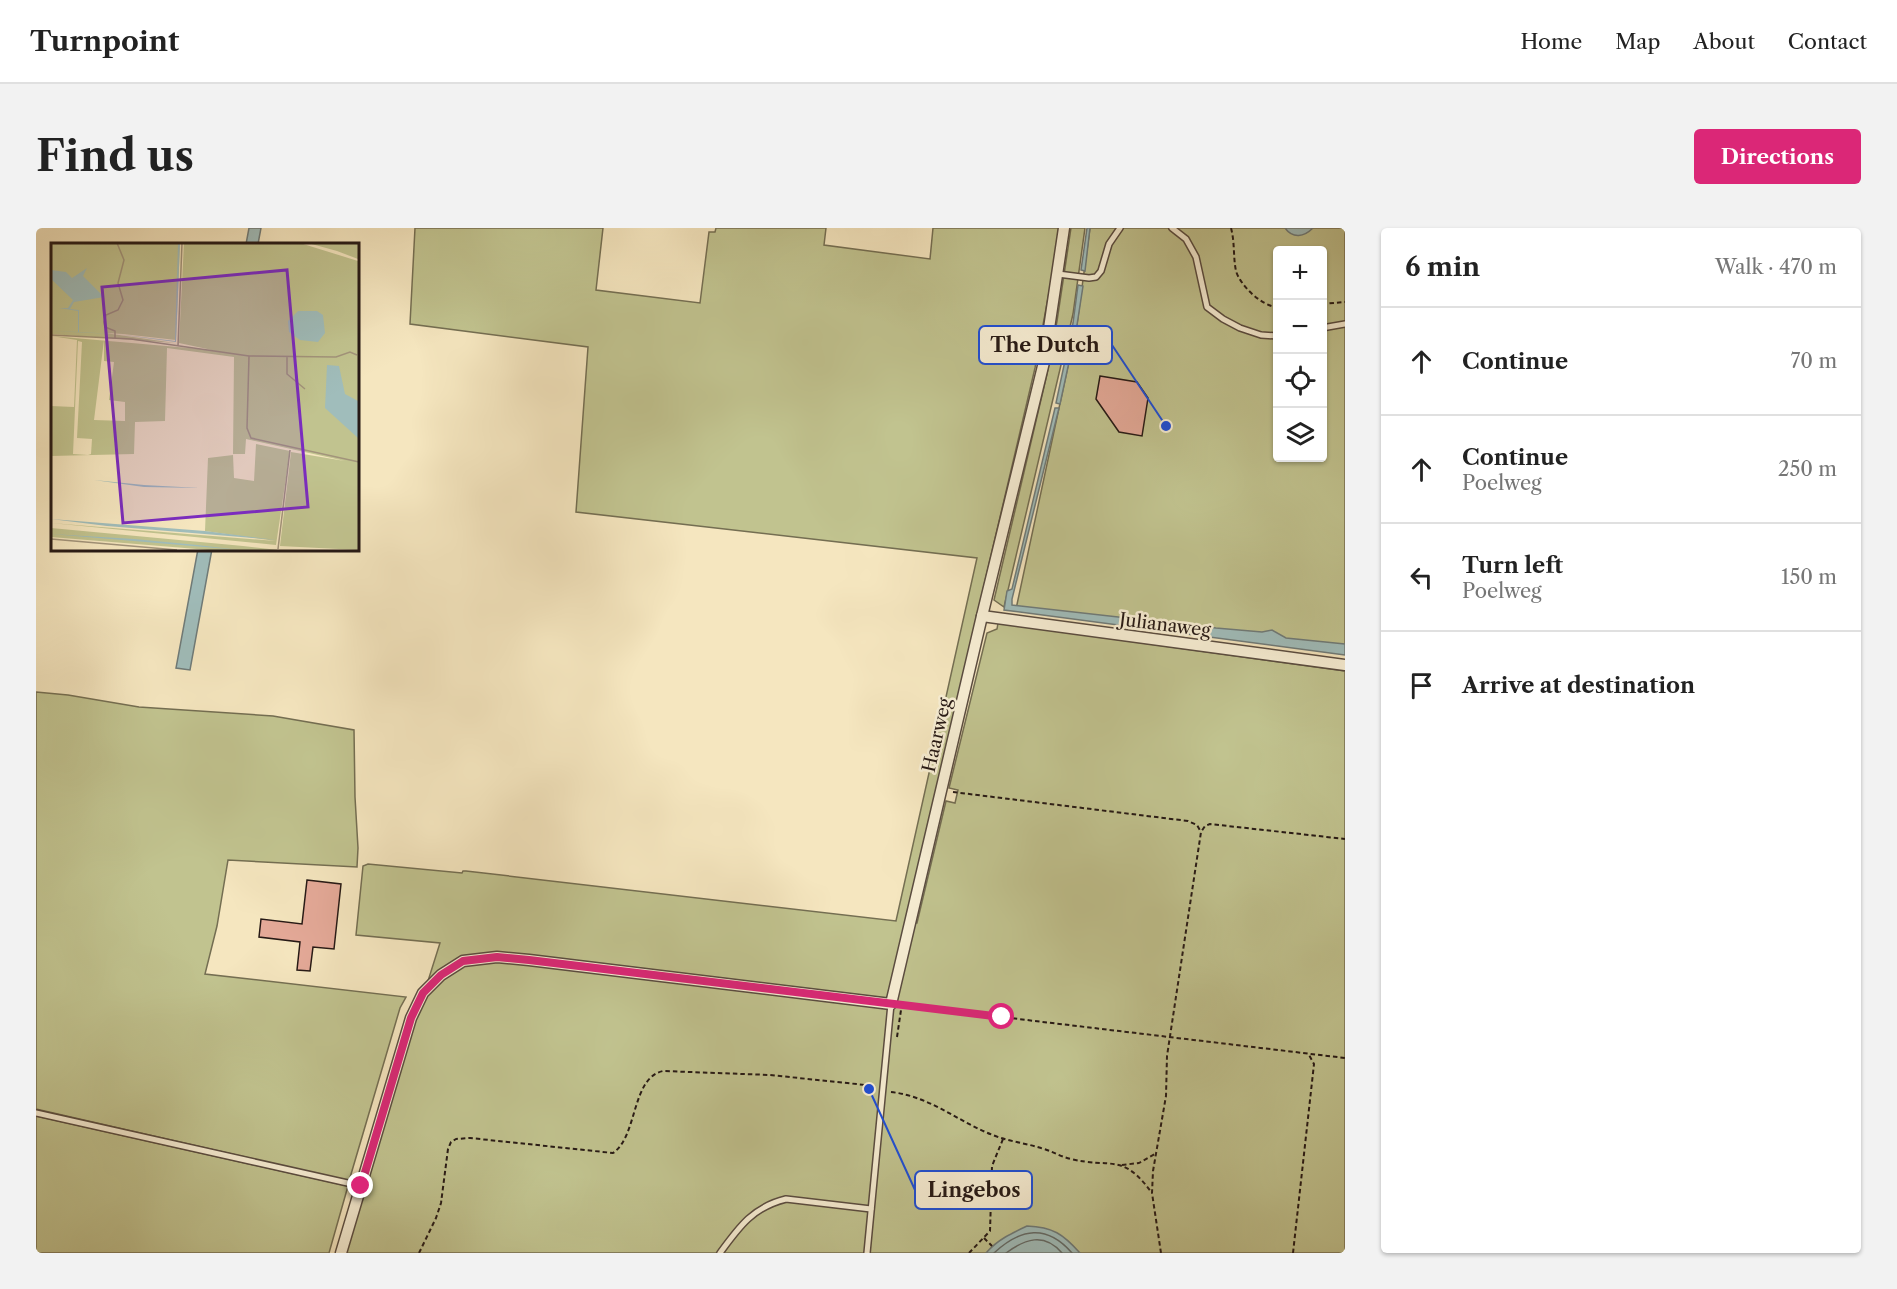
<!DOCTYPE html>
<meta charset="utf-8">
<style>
:root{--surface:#fff;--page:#f2f2f2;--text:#222;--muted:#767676;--line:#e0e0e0;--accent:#db2777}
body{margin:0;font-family:"Libre Caslon Text",serif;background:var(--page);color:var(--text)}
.controls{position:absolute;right:18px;top:18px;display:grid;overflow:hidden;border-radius:6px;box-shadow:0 2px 4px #0004}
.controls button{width:54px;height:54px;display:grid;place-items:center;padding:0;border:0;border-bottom:2px solid var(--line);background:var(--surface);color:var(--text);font:30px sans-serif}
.stop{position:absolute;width:18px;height:18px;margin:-14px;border:4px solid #db2777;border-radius:50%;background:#fff}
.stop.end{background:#db2777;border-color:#fff;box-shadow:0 2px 6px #0008}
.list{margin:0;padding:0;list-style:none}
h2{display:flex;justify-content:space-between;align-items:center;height:78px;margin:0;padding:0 24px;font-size:26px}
h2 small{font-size:20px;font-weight:400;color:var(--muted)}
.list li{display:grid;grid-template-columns:39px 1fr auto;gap:18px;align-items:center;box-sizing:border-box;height:108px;padding:0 24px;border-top:2px solid var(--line)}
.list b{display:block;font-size:22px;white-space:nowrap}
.list p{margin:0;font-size:20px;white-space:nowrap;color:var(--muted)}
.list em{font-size:20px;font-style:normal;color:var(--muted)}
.icon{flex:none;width:33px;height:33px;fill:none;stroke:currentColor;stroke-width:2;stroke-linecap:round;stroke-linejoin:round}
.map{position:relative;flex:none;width:1309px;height:1025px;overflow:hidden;border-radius:6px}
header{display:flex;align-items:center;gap:36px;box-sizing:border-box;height:84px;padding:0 30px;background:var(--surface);border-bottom:2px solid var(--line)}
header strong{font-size:28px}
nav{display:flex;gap:33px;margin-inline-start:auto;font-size:21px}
.intro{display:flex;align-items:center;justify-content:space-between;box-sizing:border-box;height:144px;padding:0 36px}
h1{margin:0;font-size:42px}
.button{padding:15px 27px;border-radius:6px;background:var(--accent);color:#fff;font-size:21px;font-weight:700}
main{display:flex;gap:36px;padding:0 36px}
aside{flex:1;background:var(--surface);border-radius:6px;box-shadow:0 2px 4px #0004}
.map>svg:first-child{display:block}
</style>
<header>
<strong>Turnpoint</strong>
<nav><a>Home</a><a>Map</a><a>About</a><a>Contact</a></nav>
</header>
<div class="intro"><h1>Find us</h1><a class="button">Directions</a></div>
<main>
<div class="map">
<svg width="1309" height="1025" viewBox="0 0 1309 1025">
<rect width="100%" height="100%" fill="#f5e6bf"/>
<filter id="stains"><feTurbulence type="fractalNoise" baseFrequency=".00333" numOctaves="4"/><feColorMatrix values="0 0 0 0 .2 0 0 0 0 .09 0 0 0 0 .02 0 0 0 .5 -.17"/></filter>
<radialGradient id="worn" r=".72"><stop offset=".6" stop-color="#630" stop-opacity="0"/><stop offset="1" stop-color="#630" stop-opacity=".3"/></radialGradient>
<g fill="#c1c38f" stroke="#746e52" stroke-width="1.5" fill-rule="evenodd">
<path d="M 379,0 L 567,0 L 560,62 L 664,75 L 673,4 L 679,4 L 680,0 L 790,0 L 788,17 L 894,31 L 897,0 L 1025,0 L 999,140 L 869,694 L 881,695 L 910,573 L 919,575 L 922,562 L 913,560 L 951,405 L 961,401 L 962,395 L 1309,443 L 1309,1025 L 306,1025 L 404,715 L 320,707 L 327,638 L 332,636 L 426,645 L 427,643 L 430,643 L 860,693 L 941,330 L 540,284 L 552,119 L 374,96 Z"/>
<path d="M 1035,0 L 1049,0 L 1037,86 L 968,379 L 958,372 L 1011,146 L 1021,93 Z"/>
<path d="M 1054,0 L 1309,0 L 1309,424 L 980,381 L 1041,96 ZM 1242,22 L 1286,22 L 1286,230 L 1242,230 Z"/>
<path d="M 0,464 L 32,467 L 103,479 L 237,488 L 318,502 L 319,569 L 322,620 L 321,639 L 192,632 L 181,698 L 169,746 L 370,769 L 364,780 L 313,953 L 0,881 Z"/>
<path d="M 0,888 L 312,958 L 293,1025 L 0,1025 Z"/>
</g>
<g fill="#a0bdbb" stroke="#6f7b79" stroke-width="1.5">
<path d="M 213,0 L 225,0 L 222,16 L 210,16 Z"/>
<path d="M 1051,0 L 1054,0 L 1049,43 L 1045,42 Z"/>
<path d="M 1249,0 L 1277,0 C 1268,9 1257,11 1249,0 Z"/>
<path d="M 1042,57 L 1047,58 L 1041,97 L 1024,176 L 1020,175 L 1037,95 Z"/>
<path d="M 1019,180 L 1023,180 L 976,371 L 976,377 L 1180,400 L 1226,404 L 1236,402 L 1250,410 L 1309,416 L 1309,427 L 968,382 L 971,363 L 976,361 Z"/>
<path d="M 162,321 L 176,321 L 154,442 L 140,440 Z"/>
<path d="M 991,998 C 1017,999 1027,1006 1044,1025 L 950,1025 C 961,1012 976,1005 991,998 Z"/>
</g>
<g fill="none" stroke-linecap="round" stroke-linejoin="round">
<g stroke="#636b68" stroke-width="1.5">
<path d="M 958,1025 C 985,1000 1011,996 1036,1025"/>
<path d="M 970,1025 C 989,1011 1008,1004 1026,1025"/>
</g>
</g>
<g fill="#e4a998" stroke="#261915" stroke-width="1.5">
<path d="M 1064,148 L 1101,154 L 1112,170 L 1106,208 L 1083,204 L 1060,171 Z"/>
<path d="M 271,652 L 305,656 L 298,721 L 277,719 L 274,743 L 261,742 L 264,714 L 223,709 L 225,691 L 266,696 Z"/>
</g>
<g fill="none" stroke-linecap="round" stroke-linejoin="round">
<defs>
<g id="service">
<path d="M 1136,0 L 1150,11 L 1160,29 L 1171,79 L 1187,91 L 1204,100 L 1225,107 L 1242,108"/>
<path d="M 1022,46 L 1053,50 L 1060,49 L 1065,43 L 1073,16 L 1084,0"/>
<path d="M 1286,100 L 1309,96"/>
<path d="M 0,885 L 325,958"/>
<path d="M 684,1025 C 703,999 717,979 750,971 L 835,981"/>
<path d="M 831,1025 L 855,776"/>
</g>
<g id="minor">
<path d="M 946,388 L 1309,437"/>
<path d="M 305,1025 L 375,790 L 387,765 L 405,747 L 427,733 L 461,729 L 493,732 L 855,776 L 946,388 L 1008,134 L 1028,0"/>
</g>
</defs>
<use href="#service" stroke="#5a4c40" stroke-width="8"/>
<use href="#minor" stroke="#5a4c40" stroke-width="13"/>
<g stroke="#261915" stroke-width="2" stroke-dasharray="4.5 3" stroke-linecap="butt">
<path d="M 1195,0 C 1199,15 1197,29 1200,43 C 1204,57 1226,79 1242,79"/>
<path d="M 1286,76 L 1309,74"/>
<path d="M 917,564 L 1152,593 L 1161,597 L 1165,604"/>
<path d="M 865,777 L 1309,830"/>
<path d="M 861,809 L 865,782"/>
<path d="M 855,864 C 898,869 925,897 965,910 C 978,914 992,916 1005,920 C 1016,923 1025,929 1035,931 C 1076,941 1086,924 1116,965"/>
<path d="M 1086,937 L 1103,935 L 1119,926"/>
<path d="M 948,1010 L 956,1018"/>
<path d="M 383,1025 L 400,990 L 405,975 L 412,921 L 415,914 L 420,911 L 434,910 L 577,925 C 602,908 595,850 627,843 L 734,847 L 839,858"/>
<path d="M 933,1025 L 954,1003 L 956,938 L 967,911"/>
<path d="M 1125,1025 L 1116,965 L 1117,943 L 1130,868 L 1131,828 L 1165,604 L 1169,598 L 1174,596 L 1309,611"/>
<path d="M 1257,1025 L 1278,836 L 1273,827"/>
</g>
<use href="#service" stroke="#f8efd5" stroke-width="5"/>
<use href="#minor" stroke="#f8efd5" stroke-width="10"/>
</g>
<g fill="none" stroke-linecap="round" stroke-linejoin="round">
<path stroke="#db2777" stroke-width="8" d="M 325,958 L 375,790 L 387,765 L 405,747 L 427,733 L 461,729 L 493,732 L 966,789"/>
</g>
<g text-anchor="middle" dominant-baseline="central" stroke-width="5" stroke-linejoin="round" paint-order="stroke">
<g font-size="18" fill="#261915" stroke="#f8efd5">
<text transform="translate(1129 397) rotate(7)">Julianaweg</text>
<text transform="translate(901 507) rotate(-77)">Haarweg</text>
</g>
</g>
<g transform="translate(15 15)">
<rect width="308" height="308" fill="#f5e6bf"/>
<path d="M 0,0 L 129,0 L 125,97 L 72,91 L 54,90 L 124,100 L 0,91 ZM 133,0 L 249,0 L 307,18 L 307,307 L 229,303 L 240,209 L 294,218 L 195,196 L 194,211 L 182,211 L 183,114 L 116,105 L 114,178 L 84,179 L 83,211 L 0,213 L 0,163 L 23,164 L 26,97 L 0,93 L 161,107 L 128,100 ZM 53,97 L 53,118 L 63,119 L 58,157 L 74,159 L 74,178 L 43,177 ZM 27,98 L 31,99 L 26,195 L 41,196 L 40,211 L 37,212 L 22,211 ZM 257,0 L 307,0 L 307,16 L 286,8 ZM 205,201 L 239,208 L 225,302 L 0,280 L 225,298 L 154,288 L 157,215 L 182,212 L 183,235 L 203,238 ZM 0,285 L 192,303 L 227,307 L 158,307 L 0,294 Z" fill="#c1c38f" fill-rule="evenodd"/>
<path d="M 127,0 L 129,0 L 125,99 L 65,91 L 124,98 ZM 36,25 L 32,33 L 53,54 L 23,59 L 19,66 L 28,67 L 28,89 L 63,91 L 0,88 L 27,89 L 27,68 L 8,65 L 17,65 L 22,57 L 0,36 L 0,27 L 15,29 L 21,35 ZM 247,68 L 266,68 L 272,72 L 274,90 L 267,99 L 249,97 L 238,89 L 237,78 ZM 276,122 L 288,123 L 294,151 L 307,158 L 307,195 L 274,165 ZM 43,237 L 93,242 L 149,245 L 93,244 ZM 0,276 L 154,288 L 226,297 L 56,283 ZM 0,291 L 83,296 L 146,302 L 189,307 Z" fill="#a0bdbb"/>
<path fill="none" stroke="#a2947b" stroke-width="1.5" d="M 0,92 L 80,96 L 198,113 L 285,114 L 299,109 L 306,112M 64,95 L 64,88 L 54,84 L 53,79 L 55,72 L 67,67 L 72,57 L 67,40 L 73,17 L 66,0M 127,103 L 131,0M 198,113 L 196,185 L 200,195 L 308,219M 236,114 L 236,131 L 254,146M 0,296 L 126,307M 227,306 L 239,207"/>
<path fill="#7b2cbf" fill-opacity="0.15" stroke="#7b2cbf" stroke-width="3" d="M 236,27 L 257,264 L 72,280 L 51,44 Z"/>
<rect width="308" height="308" fill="none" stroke="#261915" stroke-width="3"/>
</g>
<path fill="none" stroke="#1d4ed8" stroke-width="2" d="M1130 198L1076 117M833 861L879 962"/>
<g fill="#1d4ed8" stroke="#f8efd5" stroke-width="2">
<circle cx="1130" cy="198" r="6"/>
<circle cx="833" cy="861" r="6"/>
</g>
<g fill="#f8efd5" stroke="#1d4ed8" stroke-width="2">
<rect x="943" y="98" width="133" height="38" rx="6"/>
<rect x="879" y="943" width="117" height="38" rx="6"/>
</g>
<g font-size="20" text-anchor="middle" font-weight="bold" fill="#261915">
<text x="1009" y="124">The Dutch</text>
<text x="938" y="969">Lingebos</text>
</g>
<rect width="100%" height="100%" filter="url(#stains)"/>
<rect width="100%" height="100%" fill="url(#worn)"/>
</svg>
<div class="controls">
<button>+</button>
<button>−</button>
<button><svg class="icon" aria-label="locate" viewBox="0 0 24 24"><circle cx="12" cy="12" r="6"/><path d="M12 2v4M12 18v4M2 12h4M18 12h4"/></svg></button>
<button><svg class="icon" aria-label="layers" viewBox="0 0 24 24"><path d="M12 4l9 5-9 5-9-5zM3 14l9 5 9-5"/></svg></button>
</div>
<div class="stop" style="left:966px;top:789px"></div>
<div class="stop end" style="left:325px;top:958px"></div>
</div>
<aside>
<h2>6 min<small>Walk · 470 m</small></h2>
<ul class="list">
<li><svg class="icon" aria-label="ahead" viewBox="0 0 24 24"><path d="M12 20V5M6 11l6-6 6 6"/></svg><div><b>Continue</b></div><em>70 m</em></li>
<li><svg class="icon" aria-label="ahead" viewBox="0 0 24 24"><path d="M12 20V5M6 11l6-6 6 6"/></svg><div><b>Continue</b><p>Poelweg</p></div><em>250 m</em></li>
<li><svg class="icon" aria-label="left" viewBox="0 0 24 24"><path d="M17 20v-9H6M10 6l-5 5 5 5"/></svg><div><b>Turn left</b><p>Poelweg</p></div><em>150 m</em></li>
<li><svg class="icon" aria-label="arrive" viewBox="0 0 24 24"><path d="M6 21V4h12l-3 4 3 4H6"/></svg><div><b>Arrive at destination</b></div></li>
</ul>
</aside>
</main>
